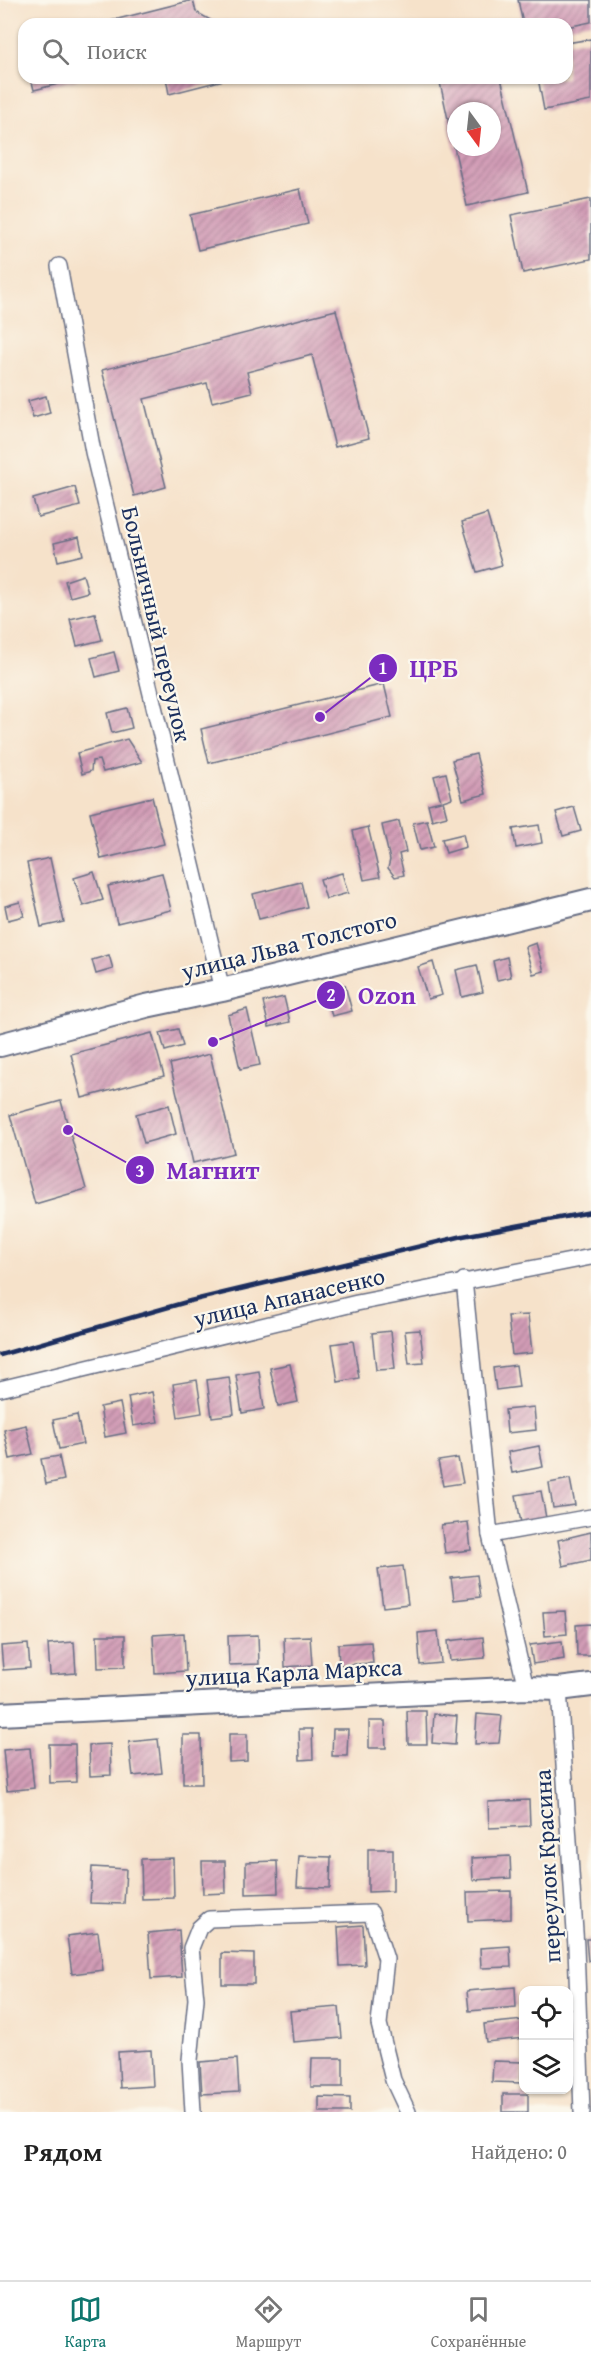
<!DOCTYPE html>
<html lang="ru">
<meta charset="utf-8">
<style>
:root{--surface:#fff;--page:#f6f6f6;--text:#222;--muted:#767676;--line:#e0e0e0;--accent:#0f766e}
body{margin:0;font-family:"Gentium Book Plus",serif;background:var(--page);color:var(--text)}
.controls{position:absolute;right:18px;bottom:18px;display:grid;overflow:hidden;border-radius:12px;box-shadow:0 2px 4px #0004}
.controls button{width:54px;height:54px;display:grid;place-items:center;padding:0;border:0;border-bottom:2px solid var(--line);background:var(--surface);color:var(--text);font:30px sans-serif}
.compass{position:absolute;left:447px;top:102px;width:54px;height:54px;border-radius:50%;background:var(--surface);box-shadow:0 2px 4px #0004;rotate:165deg}
.list{margin:0;padding:0;list-style:none}
h2{display:flex;justify-content:space-between;align-items:center;height:78px;margin:0;padding:0 24px;font-size:26px}
h2 small{font-size:20px;font-weight:400;color:var(--muted)}
.icon{flex:none;width:33px;height:33px;fill:none;stroke:currentColor;stroke-width:2;stroke-linecap:round;stroke-linejoin:round}
.map{position:relative;flex:none;width:591px;height:2112px;overflow:hidden}
.search{position:absolute;background:var(--surface);box-shadow:0 2px 4px #0004;left:18px;right:18px;top:18px;height:66px;display:flex;align-items:center;gap:15px;box-sizing:border-box;padding:0 21px;border-radius:18px;color:var(--muted);font-size:22px}
.sheet{height:168px;background:var(--surface)}
nav{display:flex;justify-content:space-around;align-items:center;box-sizing:border-box;height:84px;border-top:2px solid var(--line);background:var(--surface);font-size:16px;color:var(--muted)}
nav a{display:grid;justify-items:center;gap:3px}
nav .on{color:var(--accent)}
.map>svg:first-child{display:block}
</style>
<div class="map">
<svg width="591" height="2112" viewBox="0 0 591 2112">
<defs>
<pattern id="building-hatch" width="6" height="6" patternUnits="userSpaceOnUse" patternTransform="scale(1.5)"><rect width="6" height="6" fill="#d29cb6"/><path d="M-1 1l2-2M0 6l6-6M5 7l2-2" fill="none" stroke="#aa8097"/></pattern>
</defs>
<rect width="100%" height="100%" fill="#fbf7ec"/>
<filter id="ink" filterUnits="userSpaceOnUse"><feTurbulence type="fractalNoise" baseFrequency=".0167" numOctaves="2"/><feDisplacementMap in="SourceGraphic" scale="12" xChannelSelector="R" yChannelSelector="G"/><feConvolveMatrix kernelMatrix="1 2 1 2 8 2 1 2 1" color-interpolation-filters="sRGB"/></filter>
<filter id="wash" filterUnits="userSpaceOnUse"><feTurbulence type="fractalNoise" baseFrequency=".008" numOctaves="4" result="noise"/><feDisplacementMap in="SourceGraphic" scale="24" xChannelSelector="R" yChannelSelector="G"/><feGaussianBlur stdDeviation="1.35" result="paint"/><feColorMatrix in="noise" values="0 0 0 0 0 0 0 0 0 0 0 0 0 0 0 0 0 1.4 0 .05"/><feComposite in="paint" operator="in"/></filter>
<g filter="url(#wash)">
<rect width="100%" height="100%" fill="#f6e2ca"/>
<g id="blocks">
<g fill="url(#building-hatch)" fill-rule="evenodd">
<path d="M 193,0 L 196,12 L 212,21 L 228,21 L 229,24 L 98,24 Z"/>
<path d="M 518,0 L 591,0 L 591,22 L 567,27 L 567,24 L 523,24 Z"/>
<path d="M 591,39 L 591,101 L 544,110 L 538,78 L 567,78 L 567,43 Z"/>
<path d="M 31,78 L 78,78 L 78,79 L 34,90 Z"/>
<path d="M 166,78 L 228,78 L 228,79 L 169,94 Z"/>
<path d="M 439,78 L 501,78 L 528,192 L 467,206 ZM 456,111 L 492,111 L 492,147 L 456,147 Z"/>
<path d="M 300,189 L 308,224 L 198,250 L 190,215 Z"/>
<path d="M 591,199 L 591,259 L 523,273 L 511,215 Z"/>
<path d="M 336,310 L 369,438 L 335,447 L 312,355 L 247,372 L 252,392 L 212,402 L 207,383 L 144,399 L 166,487 L 134,496 L 102,370 Z"/>
<path d="M 46,396 L 50,413 L 33,418 L 28,401 Z"/>
<path d="M 75,487 L 80,506 L 38,517 L 33,499 Z"/>
<path d="M 487,514 L 502,565 L 477,572 L 462,522 Z"/>
<path d="M 79,537 L 83,555 L 58,561 L 54,543 Z"/>
<path d="M 83,575 L 88,592 L 70,597 L 65,581 Z"/>
<path d="M 95,613 L 102,640 L 77,646 L 70,619 Z"/>
<path d="M 114,652 L 119,671 L 96,677 L 91,658 Z"/>
<path d="M 384,684 L 392,717 L 209,763 L 201,729 Z"/>
<path d="M 127,708 L 132,728 L 112,733 L 107,713 Z"/>
<path d="M 127,739 L 142,762 L 103,772 L 99,760 L 92,761 L 91,771 L 82,774 L 77,753 Z"/>
<path d="M 476,754 L 486,794 L 463,800 L 452,760 Z"/>
<path d="M 446,773 L 452,798 L 443,801 L 447,816 L 432,820 L 428,804 L 441,801 L 434,776 Z"/>
<path d="M 152,797 L 164,844 L 101,859 L 90,812 Z"/>
<path d="M 574,807 L 581,831 L 563,836 L 556,812 Z"/>
<path d="M 427,820 L 434,847 L 420,850 L 413,823 Z"/>
<path d="M 399,821 L 406,852 L 399,854 L 404,875 L 395,877 L 388,868 L 390,860 L 382,825 Z"/>
<path d="M 539,825 L 542,843 L 516,848 L 513,829 Z"/>
<path d="M 368,827 L 380,877 L 364,880 L 353,831 Z"/>
<path d="M 463,834 L 466,847 L 446,853 L 442,839 Z"/>
<path d="M 50,858 L 64,922 L 41,927 L 27,863 Z"/>
<path d="M 94,872 L 103,900 L 83,906 L 74,878 Z"/>
<path d="M 162,873 L 171,910 L 117,923 L 108,886 Z"/>
<path d="M 342,873 L 348,893 L 326,899 L 320,879 Z"/>
<path d="M 301,882 L 307,907 L 259,919 L 253,894 Z"/>
<path d="M 20,902 L 24,916 L 8,920 L 5,906 Z"/>
<path d="M 536,943 L 544,971 L 533,974 L 525,947 Z"/>
<path d="M 109,955 L 113,969 L 96,974 L 92,960 Z"/>
<path d="M 507,957 L 511,977 L 497,980 L 493,961 Z"/>
<path d="M 433,962 L 442,995 L 428,999 L 418,967 Z"/>
<path d="M 477,965 L 483,992 L 462,997 L 456,970 Z"/>
<path d="M 345,985 L 352,1011 L 332,1016 L 325,990 Z"/>
<path d="M 284,997 L 290,1022 L 269,1027 L 263,1002 Z"/>
<path d="M 247,1009 L 260,1065 L 240,1069 L 228,1015 Z"/>
<path d="M 178,1029 L 183,1046 L 165,1051 L 160,1033 Z"/>
<path d="M 152,1033 L 164,1076 L 82,1098 L 71,1054 Z"/>
<path d="M 210,1054 L 234,1153 L 193,1163 L 170,1064 Z"/>
<path d="M 61,1101 L 86,1189 L 35,1204 L 10,1115 Z"/>
<path d="M 169,1105 L 176,1134 L 144,1143 L 136,1114 Z"/>
<path d="M 528,1315 L 532,1353 L 512,1355 L 508,1316 Z"/>
<path d="M 420,1330 L 424,1363 L 409,1364 L 405,1331 Z"/>
<path d="M 391,1331 L 395,1369 L 376,1370 L 372,1333 Z"/>
<path d="M 353,1341 L 359,1378 L 338,1382 L 332,1344 Z"/>
<path d="M 290,1364 L 298,1402 L 278,1406 L 270,1368 Z"/>
<path d="M 516,1365 L 519,1387 L 496,1390 L 493,1368 Z"/>
<path d="M 259,1371 L 264,1409 L 242,1413 L 236,1375 Z"/>
<path d="M 229,1377 L 234,1414 L 212,1417 L 207,1380 Z"/>
<path d="M 197,1380 L 202,1413 L 178,1417 L 173,1384 Z"/>
<path d="M 152,1392 L 158,1422 L 133,1426 L 128,1397 Z"/>
<path d="M 120,1403 L 126,1433 L 105,1437 L 100,1407 Z"/>
<path d="M 534,1407 L 536,1430 L 507,1433 L 505,1410 Z"/>
<path d="M 77,1415 L 83,1444 L 59,1449 L 53,1420 Z"/>
<path d="M 26,1425 L 33,1454 L 10,1459 L 4,1430 Z"/>
<path d="M 539,1446 L 543,1467 L 512,1473 L 508,1452 Z"/>
<path d="M 59,1456 L 64,1480 L 46,1484 L 41,1459 Z"/>
<path d="M 458,1458 L 463,1483 L 443,1486 L 438,1461 Z"/>
<path d="M 570,1479 L 575,1505 L 553,1508 L 549,1483 Z"/>
<path d="M 541,1491 L 546,1518 L 521,1523 L 516,1495 Z"/>
<path d="M 468,1522 L 471,1550 L 445,1553 L 441,1525 Z"/>
<path d="M 591,1532 L 591,1560 L 563,1566 L 558,1540 Z"/>
<path d="M 403,1566 L 408,1604 L 383,1607 L 378,1569 Z"/>
<path d="M 477,1575 L 480,1597 L 454,1600 L 451,1578 Z"/>
<path d="M 565,1611 L 567,1634 L 545,1636 L 543,1612 Z"/>
<path d="M 591,1624 L 591,1656 L 577,1656 L 576,1625 Z"/>
<path d="M 438,1631 L 441,1663 L 420,1665 L 418,1633 Z"/>
<path d="M 184,1633 L 186,1671 L 155,1673 L 153,1635 Z"/>
<path d="M 97,1635 L 125,1635 L 125,1667 L 98,1668 Z"/>
<path d="M 258,1635 L 259,1664 L 229,1665 L 228,1636 Z"/>
<path d="M 310,1636 L 312,1665 L 285,1667 L 284,1637 Z"/>
<path d="M 483,1637 L 485,1658 L 450,1661 L 448,1641 Z"/>
<path d="M 562,1641 L 564,1659 L 533,1664 L 530,1645 Z"/>
<path d="M 74,1642 L 76,1673 L 50,1675 L 48,1644 Z"/>
<path d="M 371,1642 L 373,1663 L 339,1665 L 338,1644 Z"/>
<path d="M 28,1644 L 30,1668 L 3,1670 L 1,1646 Z"/>
<path d="M 407,1711 L 426,1711 L 427,1744 L 408,1744 Z"/>
<path d="M 434,1714 L 457,1716 L 455,1745 L 432,1743 Z"/>
<path d="M 477,1714 L 502,1716 L 499,1743 L 475,1744 Z"/>
<path d="M 369,1721 L 385,1721 L 386,1748 L 369,1748 Z"/>
<path d="M 299,1729 L 312,1729 L 313,1759 L 300,1760 Z"/>
<path d="M 333,1729 L 348,1729 L 347,1756 L 332,1756 Z"/>
<path d="M 229,1734 L 247,1734 L 247,1761 L 229,1762 Z"/>
<path d="M 183,1735 L 201,1735 L 202,1784 L 183,1784 Z"/>
<path d="M 158,1739 L 162,1773 L 133,1776 L 129,1742 Z"/>
<path d="M 49,1744 L 75,1744 L 76,1782 L 50,1783 Z"/>
<path d="M 110,1744 L 111,1775 L 90,1776 L 89,1745 Z"/>
<path d="M 30,1748 L 34,1788 L 7,1791 L 3,1750 Z"/>
<path d="M 529,1800 L 530,1826 L 489,1828 L 488,1802 Z"/>
<path d="M 368,1849 L 393,1849 L 393,1891 L 368,1892 Z"/>
<path d="M 299,1856 L 331,1857 L 330,1888 L 297,1887 Z"/>
<path d="M 510,1856 L 511,1878 L 473,1880 L 472,1858 Z"/>
<path d="M 173,1858 L 174,1898 L 142,1899 L 141,1859 Z"/>
<path d="M 202,1861 L 225,1861 L 226,1893 L 203,1894 Z"/>
<path d="M 277,1861 L 278,1893 L 246,1894 L 246,1862 Z"/>
<path d="M 92,1867 L 126,1869 L 124,1904 L 90,1903 Z"/>
<path d="M 511,1891 L 511,1919 L 468,1921 L 467,1892 Z"/>
<path d="M 363,1925 L 365,1965 L 340,1966 L 338,1927 Z"/>
<path d="M 179,1930 L 182,1977 L 151,1979 L 148,1933 Z"/>
<path d="M 98,1932 L 103,1970 L 72,1974 L 67,1936 Z"/>
<path d="M 586,1939 L 591,1939 L 591,1960 L 588,1961 Z"/>
<path d="M 510,1946 L 511,1967 L 481,1968 L 480,1948 Z"/>
<path d="M 222,1953 L 254,1954 L 254,1984 L 222,1984 Z"/>
<path d="M 515,1987 L 516,2007 L 469,2011 L 467,1991 Z"/>
<path d="M 339,2007 L 342,2038 L 293,2042 L 290,2011 Z"/>
<path d="M 524,2020 L 524,2038 L 486,2042 L 484,2024 Z"/>
<path d="M 151,2050 L 153,2086 L 120,2088 L 118,2052 Z"/>
<path d="M 312,2058 L 343,2058 L 343,2087 L 311,2087 Z"/>
<path d="M 237,2059 L 239,2092 L 202,2094 L 200,2062 Z"/>
<path d="M 493,2061 L 522,2062 L 521,2083 L 492,2082 Z"/>
<rect x="503" y="2094" width="25" height="18"/>
<path d="M 319,2097 L 350,2098 L 350,2112 L 319,2112 Z"/>
</g>
</g>
</g>
<g filter="url(#ink)">
<use href="#blocks" fill-opacity="0" stroke="#686e84" stroke-width="1.5"/>
<g fill="none" stroke-linecap="round" stroke-linejoin="round">
<defs>
<g id="street">
<path d="M 59,266 L 93,452 L 222,990"/>
<path d="M 464,1280 L 490,1535 L 526,1688"/>
<path d="M 0,1389 L 357,1303 L 591,1257"/>
<path d="M 490,1535 L 591,1517"/>
<path d="M 559,1689 L 576,1947 L 582,2112"/>
<path d="M 193,2112 L 190,2060 L 196,1999 L 191,1948 L 199,1928 L 209,1919 L 371,1913 L 386,1959 L 379,2024 L 393,2080 L 408,2112"/>
</g>
<g id="secondary">
<path d="M 0,1045 L 146,1006 L 222,990 L 591,900"/>
<path d="M 0,1714 L 526,1688 L 559,1689 L 591,1685"/>
</g>
</defs>
<use href="#street" stroke="#686e84" stroke-width="18"/>
<use href="#secondary" stroke="#686e84" stroke-width="26"/>
<use href="#street" stroke="#fff" stroke-width="15"/>
<use href="#secondary" stroke="#fff" stroke-width="22"/>
<path stroke="#1b2f5e" stroke-width="4.5" d="M 0,1355 L 190,1301 L 463,1236 L 591,1212"/>
</g>
</g>
<g text-anchor="middle" dominant-baseline="central" stroke-width="4.5" stroke-linejoin="round" paint-order="stroke">
<g font-size="24" fill="#1b2f5e" stroke="#fbf7ec">
<text transform="translate(157 624) rotate(77)">Больничный переулок</text>
<text transform="translate(289 945) rotate(-14)">улица Льва Толстого</text>
<text transform="translate(289 1297) rotate(-13)">улица Апанасенко</text>
<text transform="translate(294 1672) rotate(-3)">улица Карла Маркса</text>
<text transform="translate(547 1866) rotate(-93)">переулок Красина</text>
</g>
</g>
<path fill="none" stroke="#7b2cbf" stroke-width="2" d="M320 717L383 668M213 1042L331 995M68 1130L140 1170"/>
<g fill="#7b2cbf" stroke="#fbf7ec" stroke-width="2">
<circle cx="320" cy="717" r="6"/>
<circle cx="213" cy="1042" r="6"/>
<circle cx="68" cy="1130" r="6"/>
<circle cx="383" cy="668" r="15"/>
<circle cx="331" cy="995" r="15"/>
<circle cx="140" cy="1170" r="15"/>
</g>
<g font-size="18" text-anchor="middle" font-weight="bold" fill="#fff">
<text x="383" y="674">1</text>
<text x="331" y="1001">2</text>
<text x="140" y="1177">3</text>
</g>
<g font-size="26" text-anchor="middle" font-weight="bold" fill="#7b2cbf" stroke="#fbf7ec" stroke-width="4.5" stroke-linejoin="round" paint-order="stroke">
<text x="434" y="677">ЦРБ</text>
<text x="387" y="1004">Ozon</text>
<text x="213" y="1179">Магнит</text>
</g>
</svg>
<div class="controls">
<button><svg class="icon" aria-label="locate" viewBox="0 0 24 24"><circle cx="12" cy="12" r="6"/><path d="M12 2v4M12 18v4M2 12h4M18 12h4"/></svg></button>
<button><svg class="icon" aria-label="layers" viewBox="0 0 24 24"><path d="M12 4l9 5-9 5-9-5zM3 14l9 5 9-5"/></svg></button>
</div>
<svg class="compass" viewBox="-18 -18 36 36"><path d="M0-13l5 13h-10z" fill="#e53935"/><path d="M0 13l5-13h-10z" fill="#767676"/></svg>
<div class="search"><svg class="icon" aria-label="search" viewBox="0 0 24 24"><circle cx="10" cy="10" r="6"/><path d="M15 15l6 6"/></svg>Поиск</div>
</div>
<section class="sheet">
<h2>Рядом<small>Найдено: 0</small></h2>
<ul class="list">
</ul>
</section>
<nav>
<a class="on"><svg class="icon" aria-label="map" viewBox="0 0 24 24"><path d="M3 6l6-2 6 2 6-2v14l-6 2-6-2-6 2zM9 4v14M15 6v14"/></svg>Карта</a>
<a><svg class="icon" aria-label="directions" viewBox="0 0 24 24"><path d="M12 3l9 9-9 9-9-9zM9 14v-3h6M13 9l2 2-2 2"/></svg>Маршрут</a>
<a><svg class="icon" aria-label="saved" viewBox="0 0 24 24"><path d="M7 4h10v16l-5-4-5 4z"/></svg>Сохранённые</a>
</nav>
